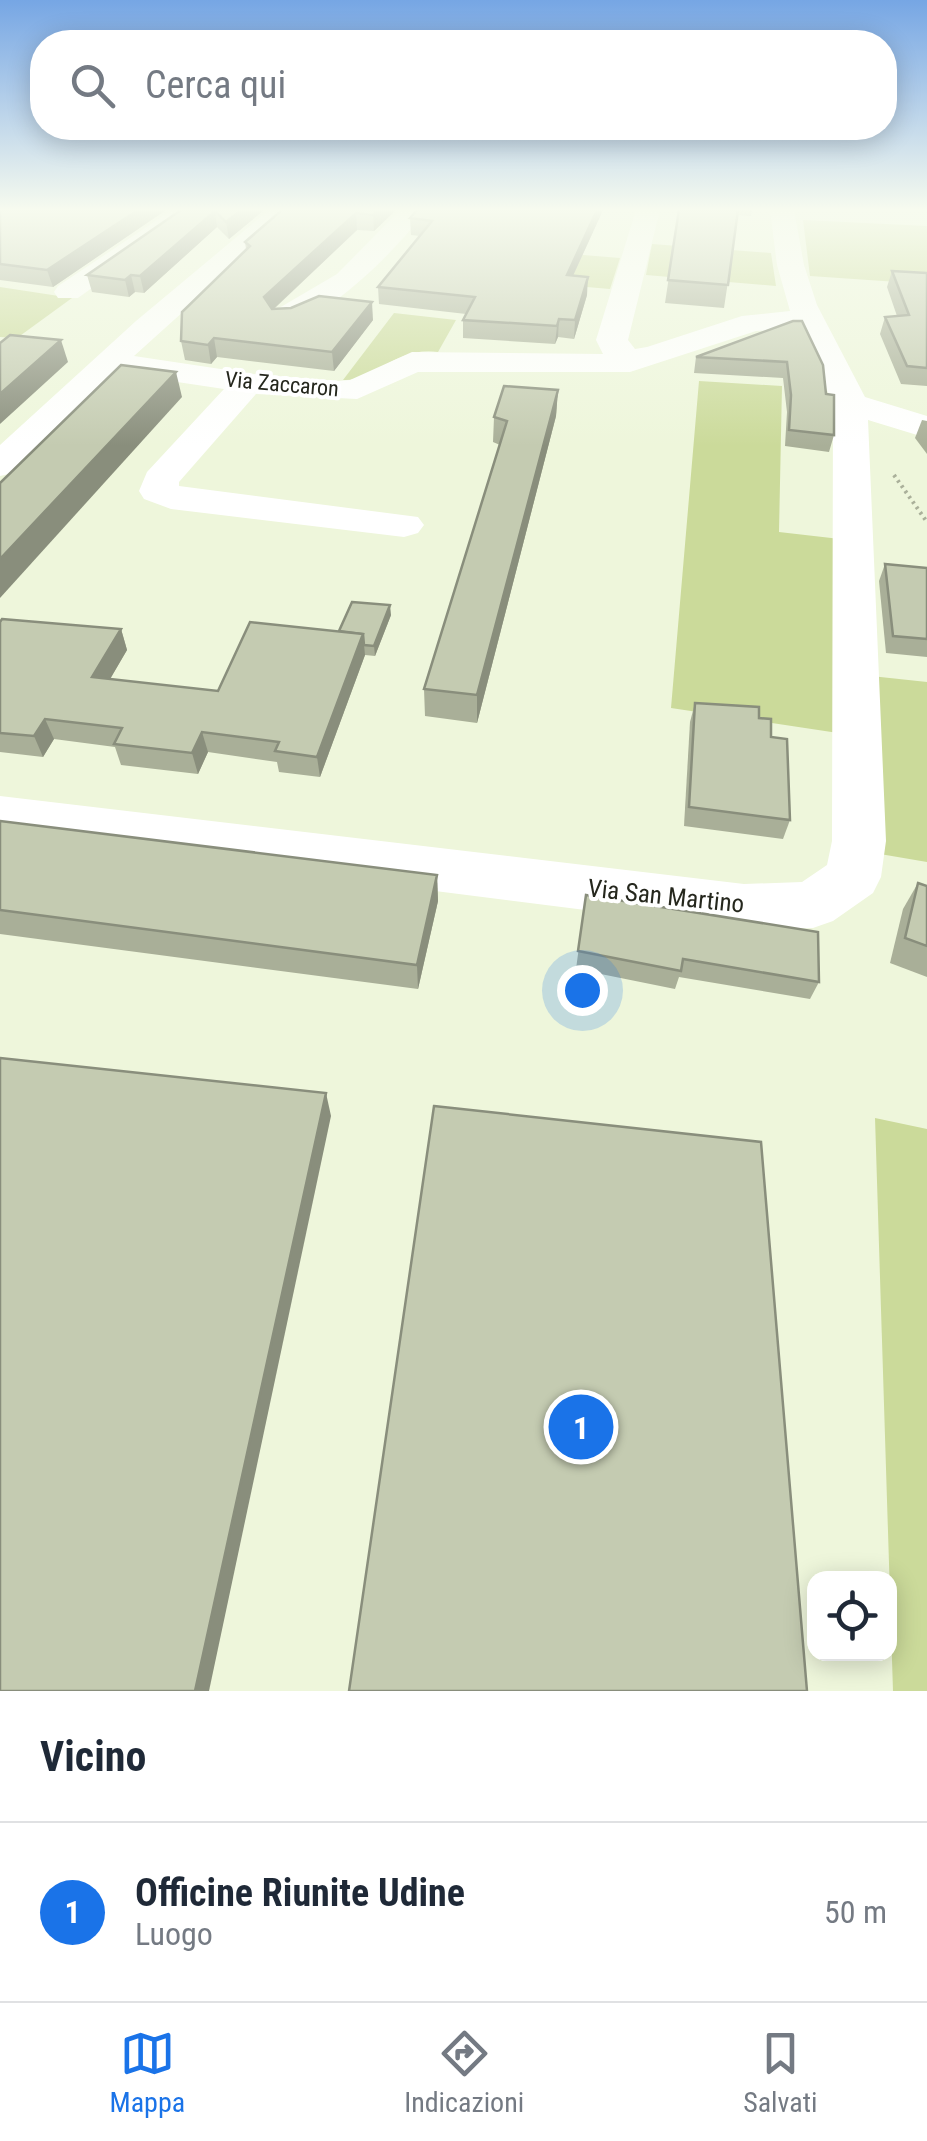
<!DOCTYPE html>
<html lang="it">
<style>
:root{--surface:#fff;--page:#f2f2f3;--text:#1f2937;--muted:#747a83;--line:#e0e1e3;--accent:#1a73e8}
body{margin:0;font-family:"Roboto Condensed",sans-serif;background:var(--page);color:var(--text)}
.controls{position:absolute;right:30px;bottom:30px;display:grid;overflow:hidden;border-radius:20px;box-shadow:0 5px 25px #0003}
.controls button{width:90px;height:90px;display:grid;place-items:center;padding:0;border:0;border-bottom:2px solid var(--line);background:var(--surface);color:var(--text);font:50px sans-serif}
.you{position:absolute;left:582px;top:990px;width:35px;height:35px;margin:-25px;border:8px solid #fff;border-radius:50%;background:#1a73e8;box-shadow:0 0 0 15px #1a73e833}
.badge{display:grid;place-items:center;width:65px;height:65px;border-radius:50%;background:var(--accent);color:#fff;font-size:32px;font-weight:700}
.pin{position:absolute;translate:-50% -50%;border:5px solid #fff;box-shadow:0 2px 10px #0006}
.list{margin:0;padding:0;list-style:none}
h2{display:flex;justify-content:space-between;align-items:center;height:130px;margin:0;padding:0 40px;font-size:42px}
h2 small{font-size:32px;font-weight:400;color:var(--muted)}
.list li{display:grid;grid-template-columns:65px 1fr auto;gap:30px;align-items:center;box-sizing:border-box;height:180px;padding:0 40px;border-top:2px solid var(--line)}
.list b{display:block;font-size:38px;white-space:nowrap}
.list p{margin:0;font-size:32px;white-space:nowrap;color:var(--muted)}
.list em{font-size:32px;font-style:normal;color:var(--muted)}
.icon{flex:none;width:55px;height:55px;fill:none;stroke:currentColor;stroke-width:2;stroke-linecap:round;stroke-linejoin:round}
.map{position:relative;flex:none;width:927px;height:1691px;overflow:hidden}
.search{position:absolute;background:var(--surface);box-shadow:0 5px 25px #0003;left:30px;right:30px;top:30px;height:110px;display:flex;align-items:center;gap:25px;box-sizing:border-box;padding:0 35px;border-radius:40px;color:var(--muted);font-size:38px}
.sheet{height:310px;background:var(--surface)}
nav{display:flex;justify-content:space-around;align-items:center;box-sizing:border-box;height:140px;border-top:2px solid var(--line);background:var(--surface);font-size:28px;color:var(--muted)}
nav a{display:grid;justify-items:center;gap:5px}
nav .on{color:var(--accent)}
.map>svg:first-child{display:block}
</style>
<div class="map">
<svg width="927" height="1691" viewBox="0 0 927 1691">
<rect width="100%" height="100%" fill="#eef6db"/>
<g fill="#cbda9a">
<path d="M 803,220 L 927,226 L 927,284 L 810,276 Z"/>
<path d="M 652,244 L 771,253 L 776,286 L 646,275 Z"/>
<path d="M 498,248 L 620,258 L 610,289 L 481,278 Z"/>
<path d="M 0,287 L 72,298 L 17,338 L 0,337 Z"/>
<path d="M 394,313 L 456,320 L 438,352 C 396,346 373,382 343,380 Z"/>
<path d="M 699,381 L 782,386 L 779,532 L 840,539 L 838,733 L 671,708 Z"/>
<path d="M 871,676 L 927,682 L 927,862 L 880,854 Z"/>
<path d="M 875,1118 L 927,1129 L 927,1691 L 893,1691 Z"/>
</g>
<g fill="none" stroke-linecap="round" stroke-linejoin="round">
<path stroke="#aab09a" stroke-width="4" stroke-dasharray="2.5 4" stroke-linecap="butt" d="M 894,475 L 927,522"/>
<g fill="#fff" fill-rule="evenodd">
<path d="M 172,210 L 200,210 L 78,298 L 58,298 L 54,292 L 58,286 Z"/>
<path d="M 269,210 L 296,210 L 134,356 L 254,374 L 338,381 L 350,380 L 412,352 L 603,354 L 596,340 L 636,210 L 660,210 L 628,340 L 635,349 L 647,347 L 742,316 L 790,311 L 777,265 L 770,210 L 794,210 L 804,265 L 817,305 L 865,397 L 927,416 L 927,438 L 868,420 L 886,841 L 881,877 L 873,893 L 833,921 L 813,928 L 744,930 L 0,836 L 0,796 L 744,884 L 802,882 L 827,865 L 832,841 L 833,403 L 798,329 L 756,331 L 630,372 L 418,372 L 357,399 L 256,394 L 179,482 L 179,486 L 418,517 L 424,525 L 418,533 L 404,537 L 171,509 L 144,499 L 139,491 L 147,472 L 224,389 L 117,373 L 13,473 L 0,476 L 0,445 L 136,321 Z"/>
<path d="M 400,210 L 426,210 C 403,243 317,334 274,323 L 270,317 L 274,311 L 337,274 Z"/>
</g>
</g>
<g fill="#a9af98">
<path d="M 0,210 L 166,210 L 53,287 L 0,280 Z"/>
<path d="M 181,210 L 264,210 L 229,239 L 217,227 L 144,293 L 135,292 L 129,297 L 92,292 L 87,275 Z"/>
<path d="M 282,210 L 396,210 L 374,231 L 357,230 L 274,309 L 373,320 L 334,371 L 217,357 L 211,364 L 185,360 L 181,341 L 246,249 L 245,242 Z"/>
<path d="M 417,210 L 603,210 L 573,276 L 587,295 L 574,339 L 558,337 L 555,344 L 463,338 L 463,320 L 466,314 L 379,304 L 378,287 L 420,236 L 411,235 L 410,218 Z"/>
<path d="M 679,210 L 752,210 L 751,216 L 738,215 L 724,308 L 665,303 Z"/>
<path d="M 892,271 L 927,273 L 927,386 L 901,384 L 880,334 L 885,317 L 897,316 L 887,287 Z"/>
<path d="M 793,321 L 826,394 L 834,435 L 829,452 L 785,446 L 787,412 L 783,378 L 694,373 L 696,357 Z"/>
<path d="M 558,390 L 556,416 L 477,723 L 425,716 L 424,689 L 500,445 L 493,442 L 494,417 Z"/>
<path d="M 922,420 L 927,421 L 927,454 L 915,438 Z"/>
<path d="M 885,564 L 927,568 L 927,657 L 886,653 L 879,581 Z"/>
<path d="M 391,615 L 375,656 L 365,655 L 320,777 L 279,772 L 277,762 L 208,752 L 198,774 L 121,765 L 115,747 L 54,739 L 43,757 L 0,752 L 0,622 L 121,629 L 127,650 L 110,679 L 218,691 L 339,631 Z"/>
<path d="M 695,703 L 759,718 L 771,737 L 790,820 L 783,839 L 684,826 L 690,722 Z"/>
<path d="M 0,821 L 437,875 L 438,901 L 418,989 L 0,934 Z"/>
<path d="M 918,883 L 927,886 L 927,977 L 890,963 L 903,909 Z"/>
<path d="M 586,895 L 819,982 L 810,999 L 679,977 L 675,989 L 576,969 Z"/>
</g>
<g fill="#898e7c">
<path d="M 138,210 L 166,210 L 53,287 L 47,270 Z"/>
<path d="M 241,210 L 264,210 L 229,239 L 226,222 Z"/>
<path d="M 378,210 L 396,210 L 374,231 L 373,215 Z"/>
<path d="M 597,210 L 603,210 L 565,293 L 567,275 Z"/>
<path d="M 215,211 L 217,227 L 144,293 L 140,276 Z"/>
<path d="M 356,213 L 357,230 L 267,315 L 264,297 Z"/>
<path d="M 131,275 L 135,292 L 129,297 L 125,280 Z"/>
<path d="M 588,277 L 587,295 L 574,339 L 575,320 Z"/>
<path d="M 372,302 L 373,320 L 334,371 L 332,352 Z"/>
<path d="M 559,319 L 558,337 L 555,344 L 557,326 Z"/>
<path d="M 214,338 L 217,357 L 211,364 L 208,345 Z"/>
<path d="M 61,340 L 68,362 L 0,424 L 0,394 Z"/>
<path d="M 176,372 L 182,397 L 0,598 L 0,559 Z"/>
<path d="M 558,390 L 556,416 L 477,723 L 477,695 Z"/>
<path d="M 390,605 L 391,615 L 375,656 L 374,646 Z"/>
<path d="M 121,629 L 127,650 L 99,698 L 92,677 Z"/>
<path d="M 363,634 L 365,655 L 320,777 L 317,757 Z"/>
<path d="M 45,719 L 54,739 L 43,757 L 34,736 Z"/>
<path d="M 202,732 L 208,752 L 198,774 L 192,753 Z"/>
<path d="M 437,875 L 438,901 L 418,989 L 417,965 Z"/>
<path d="M 326,1093 L 331,1116 L 209,1691 L 195,1691 Z"/>
</g>
<g fill="#c4cbb1" stroke="#898e7c" stroke-width="2.5">
<path d="M 0,210 L 138,210 L 47,270 L 0,264 Z"/>
<path d="M 181,210 L 241,210 L 226,222 L 215,211 L 140,276 L 131,275 L 125,280 L 87,275 Z"/>
<path d="M 282,210 L 378,210 L 373,215 L 356,213 L 264,297 L 272,309 L 291,308 L 319,296 L 372,302 L 332,352 L 214,338 L 208,345 L 181,341 L 182,312 L 250,246 L 245,242 Z"/>
<path d="M 417,210 L 597,210 L 567,275 L 588,277 L 575,320 L 559,319 L 557,326 L 463,320 L 475,297 L 378,287 L 432,221 L 410,218 Z"/>
<path d="M 679,210 L 738,210 L 728,285 L 668,280 Z"/>
<path d="M 892,271 L 927,273 L 927,368 L 907,366 L 885,317 L 909,315 Z"/>
<path d="M 793,321 L 802,321 L 823,365 L 826,394 L 834,395 L 834,435 L 789,430 L 791,395 L 787,362 L 696,357 Z"/>
<path d="M 10,335 L 61,340 L 0,394 L 0,343 Z"/>
<path d="M 121,365 L 176,372 L 0,559 L 0,483 Z"/>
<path d="M 504,386 L 558,390 L 477,695 L 424,689 L 507,421 L 494,417 Z"/>
<path d="M 885,564 L 927,568 L 927,639 L 893,636 Z"/>
<path d="M 352,602 L 390,605 L 374,646 L 364,645 L 363,634 L 339,631 Z"/>
<path d="M 2,619 L 121,629 L 92,677 L 218,691 L 250,622 L 363,634 L 317,757 L 275,751 L 279,742 L 202,732 L 192,753 L 114,744 L 122,728 L 45,719 L 34,736 L 0,733 L 0,622 Z"/>
<path d="M 695,703 L 759,707 L 759,718 L 771,719 L 771,737 L 787,739 L 790,820 L 689,807 Z"/>
<path d="M 0,821 L 437,875 L 417,965 L 0,910 Z"/>
<path d="M 918,883 L 927,886 L 927,946 L 905,938 Z"/>
<path d="M 586,895 L 818,932 L 819,982 L 683,959 L 681,971 L 578,951 Z"/>
<path d="M 0,1058 L 326,1093 L 195,1691 L 0,1691 Z"/>
<path d="M 434,1106 L 761,1142 L 807,1691 L 349,1691 Z"/>
</g>
<linearGradient id="sky" x2="0" y2="1"><stop stop-color="#76a6e4"/><stop offset="0.47" stop-color="#f7fbef"/><stop offset="1" stop-color="#f7fbef" stop-opacity="0"/></linearGradient>
<rect width="927" height="446" fill="url(#sky)"/>
<g text-anchor="middle" dominant-baseline="central" stroke-width="8" stroke-linejoin="round" paint-order="stroke">
<g font-size="22" fill="#25271d" stroke="#fff">
<text transform="translate(282 384) rotate(5)">Via Zaccaron</text>
</g>
<g font-size="25" fill="#25271d" stroke="#fff">
<text transform="translate(666 896) rotate(6)">Via San Martino</text>
</g>
</g>
</svg>
<div class="controls">
<button><svg class="icon" aria-label="locate" viewBox="0 0 24 24"><circle cx="12" cy="12" r="6"/><path d="M12 2v4M12 18v4M2 12h4M18 12h4"/></svg></button>
</div>
<div class="you"></div>
<div class="pin badge" style="left:581px;top:1427px">1</div>
<div class="search"><svg class="icon" aria-label="search" viewBox="0 0 24 24"><circle cx="10" cy="10" r="6"/><path d="M15 15l6 6"/></svg>Cerca qui</div>
</div>
<section class="sheet">
<h2>Vicino<small></small></h2>
<ul class="list">
<li><span class="badge">1</span><div><b>Officine Riunite Udine</b><p>Luogo</p></div><em>50 m</em></li>
</ul>
</section>
<nav>
<a class="on"><svg class="icon" aria-label="map" viewBox="0 0 24 24"><path d="M3 6l6-2 6 2 6-2v14l-6 2-6-2-6 2zM9 4v14M15 6v14"/></svg>Mappa</a>
<a><svg class="icon" aria-label="directions" viewBox="0 0 24 24"><path d="M12 3l9 9-9 9-9-9zM9 14v-3h6M13 9l2 2-2 2"/></svg>Indicazioni</a>
<a><svg class="icon" aria-label="saved" viewBox="0 0 24 24"><path d="M7 4h10v16l-5-4-5 4z"/></svg>Salvati</a>
</nav>
